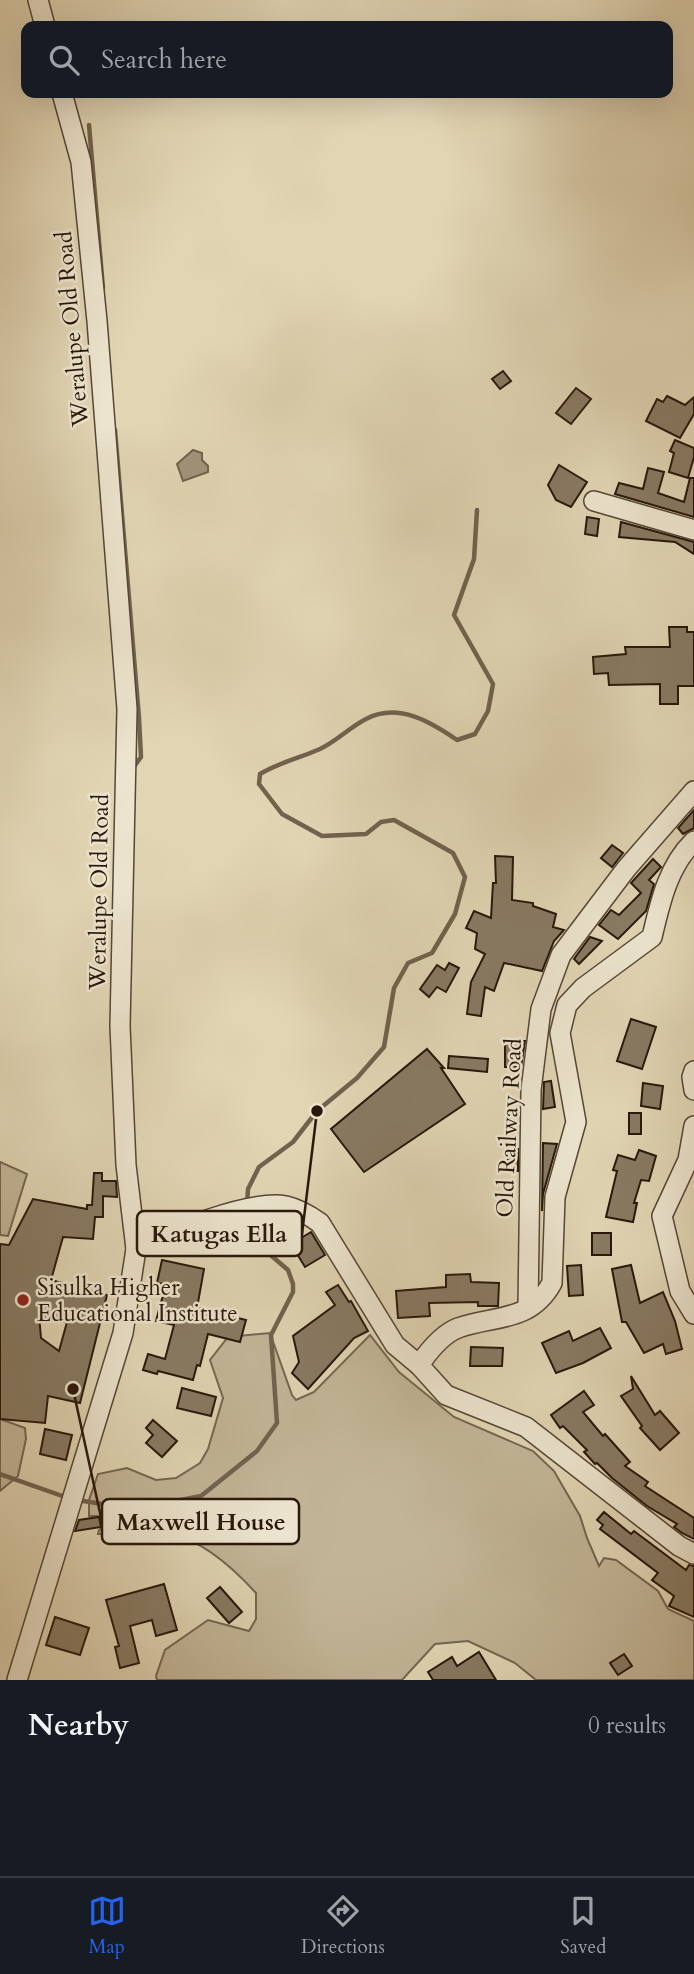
<!DOCTYPE html>
<style>
:root{--surface:#171b24;--page:#20242c;--text:#f1f3f6;--muted:#9ea1a6;--line:#363941;--accent:#2563eb}
body{margin:0;font-family:Cardo,serif;background:var(--page);color:var(--text)}
.list{margin:0;padding:0;list-style:none}
h2{display:flex;justify-content:space-between;align-items:center;height:91px;margin:0;padding:0 28px;font-size:30px}
h2 small{font-size:23px;font-weight:400;color:var(--muted)}
.icon{flex:none;width:38px;height:38px;fill:none;stroke:currentColor;stroke-width:2;stroke-linecap:round;stroke-linejoin:round}
.map{position:relative;flex:none;width:694px;height:1680px;overflow:hidden}
.search{position:absolute;background:var(--surface);box-shadow:0 7px 28px #0002;left:21px;right:21px;top:21px;height:77px;display:flex;align-items:center;gap:18px;box-sizing:border-box;padding:0 24px;border-radius:14px;color:var(--muted);font-size:26px}
.sheet{height:196px;background:var(--surface)}
nav{display:flex;justify-content:space-around;align-items:center;box-sizing:border-box;height:98px;border-top:2px solid var(--line);background:var(--surface);font-size:19px;color:var(--muted)}
nav a{display:grid;justify-items:center;gap:4px}
nav .on{color:var(--accent)}
.map>svg:first-child{display:block}
</style>
<div class="map">
<svg width="694" height="1680" viewBox="0 0 694 1680">
<rect width="100%" height="100%" fill="#e1d5b4"/>
<filter id="stains"><feTurbulence type="fractalNoise" baseFrequency=".00286" numOctaves="4"/><feColorMatrix values="0 0 0 0 .2 0 0 0 0 .09 0 0 0 0 .02 0 0 0 .5 -.17"/></filter>
<radialGradient id="worn" r=".72"><stop offset=".6" stop-color="#630" stop-opacity="0"/><stop offset="1" stop-color="#630" stop-opacity=".3"/></radialGradient>
<g fill="#c2b597" stroke="#756651" stroke-width="2">
<path d="M 0,1162 L 27,1174 L 8,1236 L 0,1235 Z"/>
<path d="M 270,1333 L 292,1395 L 296,1400 L 314,1392 L 370,1335 L 399,1372 L 454,1417 L 533,1451 L 554,1471 L 580,1516 L 587,1538 L 599,1566 L 604,1558 L 616,1560 L 658,1591 L 668,1609 L 694,1621 L 694,1680 L 536,1680 L 515,1663 L 468,1641 L 435,1644 L 402,1680 L 157,1680 L 156,1676 L 165,1650 L 208,1620 L 249,1631 L 256,1619 L 256,1593 C 235,1570 202,1540 170,1534 C 154,1530 117,1534 98,1534 L 99,1530 L 103,1527 L 102,1516 L 89,1516 L 89,1500 L 98,1474 L 127,1468 L 156,1480 L 176,1478 L 200,1463 L 208,1449 L 223,1398 L 210,1360 L 228,1337 Z"/>
<path d="M 0,1419 L 25,1428 L 26,1439 L 18,1476 L 0,1491 Z"/>
</g>
<path fill="#a2947b" stroke="#71624e" stroke-width="2" d="M 193,450 L 202,453 L 202,460 L 208,466 L 208,472 L 183,481 L 177,464 Z"/>
<g fill="none" stroke-linecap="round" stroke-linejoin="round">
<g stroke="#71624e" stroke-width="4.5">
<path d="M 89,125 L 103,288"/>
<path d="M 115,430 L 139,718 L 141,757 L 133,768"/>
<path d="M 247,1205 L 248,1189 L 259,1167 L 293,1142 L 317,1111 L 357,1078 L 384,1047 L 394,988 L 408,963 L 432,953 L 455,914 L 465,877 L 453,853 L 394,820 L 381,822 L 366,834 L 322,836 L 282,814 L 259,784 L 260,774 C 280,762 300,758 320,749 C 337,741 350,727 366,719 C 398,702 431,722 457,740 L 475,734 L 488,711 L 493,684 L 454,615 L 474,559 L 477,510"/>
<path d="M 0,1474 L 68,1498"/>
<path d="M 77,1500 L 135,1509 L 201,1496 L 257,1451 L 277,1423 L 271,1335 L 293,1292 L 293,1284 L 288,1270 L 267,1252 L 254,1232 L 247,1213"/>
</g>
</g>
<g fill="#887a63" stroke="#28170b" stroke-width="2" fill-rule="evenodd">
<path d="M 503,371 L 511,381 L 500,389 L 492,379 Z"/>
<path d="M 576,388 L 591,399 L 571,424 L 556,413 Z"/>
<path d="M 667,396 L 685,405 L 694,397 L 694,414 L 680,438 L 646,421 L 657,399 L 663,402 Z"/>
<path d="M 675,440 L 694,448 L 694,457 L 688,478 L 669,472 L 674,453 L 670,451 Z"/>
<path d="M 559,465 L 587,482 L 571,507 L 556,500 L 548,485 Z"/>
<path d="M 648,468 L 664,472 L 658,493 L 684,502 L 690,478 L 694,478 L 694,517 L 615,494 L 619,483 L 643,489 Z"/>
<path d="M 587,517 L 599,519 L 597,536 L 585,534 Z"/>
<path d="M 621,522 L 694,542 L 694,554 L 675,542 L 619,537 Z"/>
<path d="M 669,627 L 687,627 L 687,632 L 694,632 L 694,686 L 678,686 L 678,704 L 660,704 L 660,684 L 609,685 L 608,673 L 594,674 L 593,657 L 626,654 L 625,647 L 670,647 Z"/>
<path d="M 694,810 L 694,828 L 683,834 L 678,828 Z"/>
<path d="M 612,845 L 623,853 L 612,867 L 601,858 Z"/>
<path d="M 495,856 L 513,857 L 512,900 L 533,903 L 533,906 L 556,914 L 553,927 L 564,930 L 554,941 L 542,971 L 504,963 L 494,991 L 485,987 L 481,1016 L 467,1014 L 471,982 L 485,954 L 475,949 L 477,933 L 466,928 L 474,911 L 491,918 L 493,883 L 496,883 Z"/>
<path d="M 653,859 L 661,867 L 649,880 L 654,884 L 646,911 L 618,939 L 599,925 L 611,910 L 619,915 L 641,893 L 631,883 Z"/>
<path d="M 590,937 L 602,941 L 579,964 L 574,959 Z"/>
<path d="M 449,963 L 459,968 L 446,992 L 437,987 L 429,997 L 420,989 L 437,965 L 445,970 Z"/>
<path d="M 631,1019 L 656,1027 L 642,1069 L 617,1061 Z"/>
<path d="M 505,1041 L 525,1041 L 521,1067 L 505,1067 Z"/>
<path d="M 427,1049 L 444,1068 L 441,1068 L 465,1104 L 364,1172 L 331,1129 Z"/>
<path d="M 449,1056 L 488,1059 L 487,1072 L 448,1068 Z"/>
<path d="M 551,1081 L 555,1107 L 543,1109 L 544,1082 Z"/>
<path d="M 643,1083 L 663,1086 L 660,1109 L 641,1106 Z"/>
<rect x="629" y="1113" width="12" height="21"/>
<path d="M 543,1143 L 557,1144 L 543,1194 L 542,1211 Z"/>
<path d="M 508,1149 L 518,1149 L 518,1171 L 507,1171 Z"/>
<path d="M 639,1150 L 656,1156 L 649,1181 L 641,1180 L 634,1203 L 637,1203 L 633,1222 L 606,1217 L 617,1171 L 613,1170 L 618,1155 L 635,1160 Z"/>
<path d="M 94,1173 L 102,1173 L 102,1181 L 116,1181 L 117,1197 L 103,1196 L 103,1217 L 95,1217 L 93,1239 L 63,1237 L 51,1280 L 107,1295 L 80,1403 L 48,1396 L 45,1423 L 0,1419 L 0,1244 L 9,1245 L 33,1199 L 87,1209 L 87,1205 L 92,1205 ZM 39,1315 L 67,1322 L 59,1351 L 41,1338 Z"/>
<path d="M 311,1232 L 325,1255 L 305,1267 L 291,1244 Z"/>
<rect x="592" y="1233" width="19" height="22"/>
<path d="M 162,1260 L 204,1269 L 197,1308 L 246,1320 L 240,1342 L 208,1334 L 200,1366 L 197,1365 L 193,1380 L 158,1371 L 157,1374 L 143,1370 L 148,1354 L 165,1359 L 174,1325 L 156,1321 L 166,1284 L 157,1283 Z"/>
<path d="M 581,1265 L 583,1295 L 569,1296 L 567,1266 Z"/>
<path d="M 631,1265 L 640,1303 L 663,1292 L 675,1321 L 682,1349 L 666,1354 L 663,1344 L 644,1353 L 626,1322 L 622,1322 L 612,1269 Z"/>
<path d="M 470,1274 L 471,1282 L 499,1283 L 498,1306 L 478,1306 L 478,1302 L 429,1303 L 430,1316 L 398,1318 L 396,1291 L 446,1287 L 446,1275 Z"/>
<path d="M 338,1285 L 349,1302 L 351,1301 L 368,1331 L 354,1338 L 308,1389 L 292,1373 L 299,1362 L 293,1336 L 335,1305 L 326,1292 Z"/>
<path d="M 600,1328 L 611,1348 L 583,1363 L 556,1373 L 542,1343 L 569,1331 L 573,1341 Z"/>
<path d="M 471,1347 L 503,1348 L 502,1366 L 470,1366 Z"/>
<path d="M 631,1376 L 655,1415 L 660,1411 L 679,1433 L 660,1450 L 640,1428 L 642,1426 L 621,1396 L 633,1389 Z"/>
<path d="M 182,1388 L 216,1397 L 211,1416 L 177,1408 Z"/>
<path d="M 584,1391 L 594,1405 L 583,1412 L 603,1436 L 605,1434 L 630,1462 L 625,1466 L 648,1482 L 645,1486 L 694,1518 L 694,1539 L 682,1533 L 674,1527 L 677,1524 L 647,1506 L 612,1478 L 597,1463 L 595,1464 L 584,1452 L 587,1450 L 563,1426 L 560,1428 L 551,1415 Z"/>
<path d="M 153,1420 L 177,1441 L 162,1457 L 146,1443 L 153,1435 L 146,1428 Z"/>
<path d="M 45,1429 L 72,1435 L 66,1460 L 40,1454 Z"/>
<path d="M 604,1512 L 631,1534 L 634,1531 L 686,1570 L 689,1565 L 694,1566 L 694,1617 L 669,1606 L 674,1596 L 652,1580 L 658,1573 L 600,1529 L 603,1525 L 597,1520 Z"/>
<path d="M 99,1517 L 101,1527 L 75,1531 L 79,1520 Z"/>
<path d="M 164,1584 L 177,1630 L 156,1636 L 152,1620 L 130,1626 L 139,1663 L 120,1668 L 115,1647 L 119,1646 L 106,1600 Z"/>
<path d="M 220,1587 L 242,1612 L 229,1623 L 207,1598 Z"/>
<path d="M 55,1617 L 89,1628 L 80,1655 L 46,1645 Z"/>
<path d="M 479,1652 L 496,1680 L 433,1680 L 428,1672 L 452,1657 L 457,1666 Z"/>
<path d="M 624,1654 L 632,1666 L 618,1675 L 610,1663 Z"/>
</g>
<g fill="none" stroke-linecap="round" stroke-linejoin="round">
<defs>
<g id="minor">
<path d="M 38,0 L 45,26"/>
<path d="M 594,501 L 694,530"/>
<path d="M 694,1071 L 692,1077 L 694,1090"/>
<path d="M 694,1126 L 688,1160 L 662,1216 L 680,1291 L 694,1314"/>
<path d="M 136,1249 C 170,1233 250,1199 286,1206 C 299,1209 309,1215 320,1223 L 395,1345 L 419,1365 L 446,1395 L 526,1427 L 679,1546 L 694,1554"/>
<path d="M 528,1308 L 531,1090 L 541,1009 L 561,955 L 626,869 L 694,791"/>
<path d="M 419,1365 C 428,1352 442,1334 458,1328 C 494,1315 530,1323 552,1283 L 555,1197 L 576,1122 L 560,1033 L 567,1005 L 583,988 L 652,937 C 660,903 668,866 694,841"/>
<path d="M 17,1680 L 123,1333 L 136,1249 L 126,1165 L 120,1026 L 127,709 L 97,321 L 81,162 L 62,93"/>
</g>
</defs>
<use href="#minor" stroke="#564635" stroke-width="22"/>
<use href="#minor" stroke="#ece4ce" stroke-width="19"/>
</g>
<circle fill="#8f2418" stroke="#ece4ce" stroke-width="2.5" cx="23" cy="1300" r="7"/>
<g text-anchor="middle" dominant-baseline="central" stroke-width="5" stroke-linejoin="round" paint-order="stroke">
<g font-size="23" fill="#28170b" stroke="#ece4ce">
<text transform="translate(72 329) rotate(-95)">Weralupe Old Road</text>
<text transform="translate(99 892) rotate(-89)">Weralupe Old Road</text>
<text transform="translate(509 1128) rotate(-87)">Old Railway Road</text>
</g>
<g font-size="23" fill="#28170b" stroke="#ece4ce" text-anchor="start">
<text x="37" y="1287">Sisulka Higher<tspan x="37" dy="26">Educational Institute</tspan></text>
</g>
</g>
<path fill="none" stroke="#28170b" stroke-width="2.5" d="M317 1111L302 1234M73 1389L102 1522"/>
<g fill="#28170b" stroke="#ece4ce" stroke-width="2.5">
<circle cx="317" cy="1111" r="7"/>
<circle cx="73" cy="1389" r="7"/>
</g>
<g fill="#ece4ce" stroke="#28170b" stroke-width="2.5">
<rect x="137" y="1211" width="165" height="45" rx="7"/>
<rect x="102" y="1499" width="197" height="45" rx="7"/>
</g>
<g font-size="24" text-anchor="middle" font-weight="bold" fill="#28170b">
<text x="219" y="1242">Katugas Ella</text>
<text x="201" y="1530">Maxwell House</text>
</g>
<rect width="100%" height="100%" filter="url(#stains)"/>
<rect width="100%" height="100%" fill="url(#worn)"/>
</svg>
<div class="search"><svg class="icon" aria-label="search" viewBox="0 0 24 24"><circle cx="10" cy="10" r="6"/><path d="M15 15l6 6"/></svg>Search here</div>
</div>
<section class="sheet">
<h2>Nearby<small>0 results</small></h2>
<ul class="list">
</ul>
</section>
<nav>
<a class="on"><svg class="icon" aria-label="map" viewBox="0 0 24 24"><path d="M3 6l6-2 6 2 6-2v14l-6 2-6-2-6 2zM9 4v14M15 6v14"/></svg>Map</a>
<a><svg class="icon" aria-label="directions" viewBox="0 0 24 24"><path d="M12 3l9 9-9 9-9-9zM9 14v-3h6M13 9l2 2-2 2"/></svg>Directions</a>
<a><svg class="icon" aria-label="saved" viewBox="0 0 24 24"><path d="M7 4h10v16l-5-4-5 4z"/></svg>Saved</a>
</nav>
